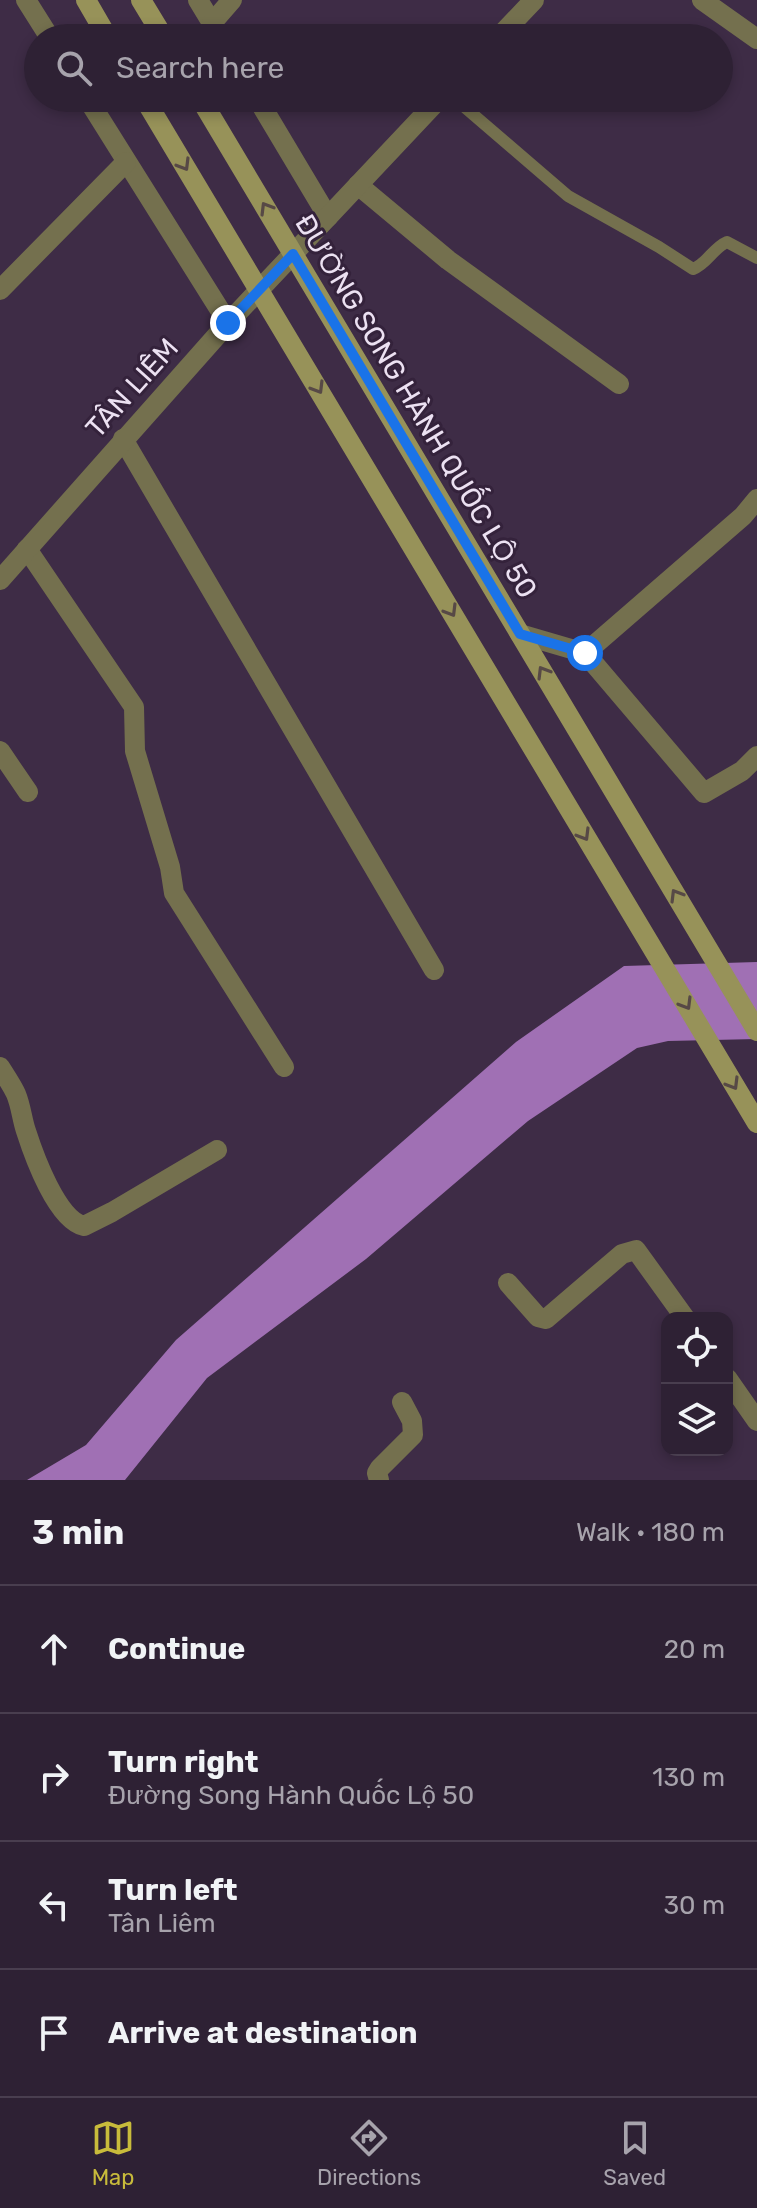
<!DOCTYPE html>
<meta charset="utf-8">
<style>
:root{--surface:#2e2134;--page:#3a2e40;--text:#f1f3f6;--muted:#a7a3ac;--line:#493e4f;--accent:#c8bb3b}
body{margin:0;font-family:Rubik,sans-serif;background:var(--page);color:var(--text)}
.controls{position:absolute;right:24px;bottom:24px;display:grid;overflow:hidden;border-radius:16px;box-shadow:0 4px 12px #0003}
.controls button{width:72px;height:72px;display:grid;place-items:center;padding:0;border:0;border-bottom:2px solid var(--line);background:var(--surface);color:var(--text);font:40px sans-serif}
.stop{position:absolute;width:24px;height:24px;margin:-18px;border:6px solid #1a73e8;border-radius:50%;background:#fff}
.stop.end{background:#1a73e8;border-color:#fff;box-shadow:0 2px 8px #0008}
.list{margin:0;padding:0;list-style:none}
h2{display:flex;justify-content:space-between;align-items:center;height:104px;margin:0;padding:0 32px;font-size:34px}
h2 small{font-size:26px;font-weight:400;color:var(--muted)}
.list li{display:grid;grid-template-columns:52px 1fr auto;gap:24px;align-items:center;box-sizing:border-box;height:128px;padding:0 32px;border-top:2px solid var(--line)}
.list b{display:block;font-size:30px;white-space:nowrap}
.list p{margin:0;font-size:26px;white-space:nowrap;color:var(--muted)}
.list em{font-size:26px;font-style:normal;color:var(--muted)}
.icon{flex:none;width:44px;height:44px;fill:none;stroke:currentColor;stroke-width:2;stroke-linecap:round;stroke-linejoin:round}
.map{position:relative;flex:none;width:757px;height:1480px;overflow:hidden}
.search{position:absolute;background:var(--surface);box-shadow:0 4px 12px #0003;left:24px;right:24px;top:24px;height:88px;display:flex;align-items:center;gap:20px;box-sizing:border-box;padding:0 28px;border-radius:44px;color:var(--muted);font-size:30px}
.sheet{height:616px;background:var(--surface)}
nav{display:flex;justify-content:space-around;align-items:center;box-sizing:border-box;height:112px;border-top:2px solid var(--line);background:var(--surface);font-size:22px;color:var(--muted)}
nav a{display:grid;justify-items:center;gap:4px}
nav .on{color:var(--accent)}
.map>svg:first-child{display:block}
</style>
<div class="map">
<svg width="757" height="1480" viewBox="0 0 757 1480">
<rect width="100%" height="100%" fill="#3e2c46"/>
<path fill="#a070b4" d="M 757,962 L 757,1039 L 668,1041 L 637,1048 L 528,1121 L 366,1259 L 207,1378 L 125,1480 L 27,1480 L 86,1445 L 176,1340 L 516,1042 L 624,966 Z"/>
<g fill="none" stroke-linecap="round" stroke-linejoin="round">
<path stroke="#74704e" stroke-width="12" d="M 454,98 L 568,196 L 659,247 L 693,269 C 707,264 713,248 727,242 L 757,258"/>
<g stroke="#74704e" stroke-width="20">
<path d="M 26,0 L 50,38"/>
<path d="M 198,0 L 221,38"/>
<path d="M 702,0 L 757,39"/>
<path d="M 212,23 L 232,0"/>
<path d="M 498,38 L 534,0"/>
<path d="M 87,98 L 228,323"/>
<path d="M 257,98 L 328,217"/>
<path d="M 358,185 L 448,260 L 619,384"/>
<path d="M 0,290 L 126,162"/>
<path d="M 123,439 L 434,970"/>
<path d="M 27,549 L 134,707 L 135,751 L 170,867 L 174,893 L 284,1067"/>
<path d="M 0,580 L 228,323 L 440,98"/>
<path d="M 520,634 L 585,653 L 743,516 L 757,499"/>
<path d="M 585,653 L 704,793 L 742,771 L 757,756"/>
<path d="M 0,751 L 28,792"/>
<path d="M 0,1067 C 5,1075 12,1085 16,1094 C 21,1106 22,1119 26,1131 C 34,1156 57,1220 84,1226 L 112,1212 L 217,1150"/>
<path d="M 508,1283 L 538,1317 L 546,1319 L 622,1254 L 636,1250 L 685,1318"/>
<path d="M 727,1378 L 757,1421"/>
<path d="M 379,1480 L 377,1473 L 380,1468 L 413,1435 L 412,1421 L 402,1402"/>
</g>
<g stroke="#979259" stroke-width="20">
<path d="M 86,0 L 108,38"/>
<path d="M 141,0 L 164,38"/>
<path d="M 144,98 L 757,1123"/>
<path d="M 200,98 L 757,1031"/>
</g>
</g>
<defs><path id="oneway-chevron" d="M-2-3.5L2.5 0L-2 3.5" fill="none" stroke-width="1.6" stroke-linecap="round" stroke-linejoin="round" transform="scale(2)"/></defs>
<g stroke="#574946">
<use href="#oneway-chevron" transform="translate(184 165) rotate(59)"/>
<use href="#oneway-chevron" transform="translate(266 208) rotate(-121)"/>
<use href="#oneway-chevron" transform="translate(318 388) rotate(59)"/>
<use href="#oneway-chevron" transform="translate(451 611) rotate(59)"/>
<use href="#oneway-chevron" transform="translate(543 672) rotate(-121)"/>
<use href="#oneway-chevron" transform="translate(584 835) rotate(59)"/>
<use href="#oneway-chevron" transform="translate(676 895) rotate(-121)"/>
<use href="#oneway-chevron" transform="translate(686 1004) rotate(59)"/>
<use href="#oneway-chevron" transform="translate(733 1084) rotate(59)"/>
</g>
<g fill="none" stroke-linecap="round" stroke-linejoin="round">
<path stroke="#1a73e8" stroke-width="10" d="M 228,323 L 293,254 L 520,634 L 585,653"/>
</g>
<g text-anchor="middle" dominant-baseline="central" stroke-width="6" stroke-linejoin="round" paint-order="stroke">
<g font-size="28" fill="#ece1f2" stroke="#34223b">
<text transform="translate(132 388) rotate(-48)">TÂN LIÊM</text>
<text transform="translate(416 406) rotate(59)">ĐƯỜNG SONG HÀNH QUỐC LỘ 50</text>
</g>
</g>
</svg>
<div class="controls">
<button><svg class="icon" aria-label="locate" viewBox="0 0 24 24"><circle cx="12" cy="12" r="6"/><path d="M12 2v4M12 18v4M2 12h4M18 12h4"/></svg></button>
<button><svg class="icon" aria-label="layers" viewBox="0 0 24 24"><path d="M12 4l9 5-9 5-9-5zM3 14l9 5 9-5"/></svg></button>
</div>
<div class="stop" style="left:585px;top:653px"></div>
<div class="stop end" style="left:228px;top:323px"></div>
<div class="search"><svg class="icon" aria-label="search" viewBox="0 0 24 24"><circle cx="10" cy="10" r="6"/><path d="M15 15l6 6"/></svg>Search here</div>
</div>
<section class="sheet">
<h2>3 min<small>Walk · 180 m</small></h2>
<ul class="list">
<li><svg class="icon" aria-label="ahead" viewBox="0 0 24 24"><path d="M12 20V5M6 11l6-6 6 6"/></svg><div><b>Continue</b></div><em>20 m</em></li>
<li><svg class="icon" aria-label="right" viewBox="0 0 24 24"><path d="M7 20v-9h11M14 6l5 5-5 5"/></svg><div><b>Turn right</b><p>Đường Song Hành Quốc Lộ 50</p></div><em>130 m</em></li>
<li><svg class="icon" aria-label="left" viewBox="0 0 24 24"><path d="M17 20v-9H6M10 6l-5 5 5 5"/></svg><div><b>Turn left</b><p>Tân Liêm</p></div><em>30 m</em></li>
<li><svg class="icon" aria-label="arrive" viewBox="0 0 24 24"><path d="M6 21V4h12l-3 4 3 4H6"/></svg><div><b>Arrive at destination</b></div></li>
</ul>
</section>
<nav>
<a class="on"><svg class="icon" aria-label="map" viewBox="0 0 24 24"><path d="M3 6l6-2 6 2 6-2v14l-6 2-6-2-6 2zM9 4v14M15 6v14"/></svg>Map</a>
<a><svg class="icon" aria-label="directions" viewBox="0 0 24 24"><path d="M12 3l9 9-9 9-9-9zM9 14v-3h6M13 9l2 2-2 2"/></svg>Directions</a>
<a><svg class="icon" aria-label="saved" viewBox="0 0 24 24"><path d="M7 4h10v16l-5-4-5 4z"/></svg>Saved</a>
</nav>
